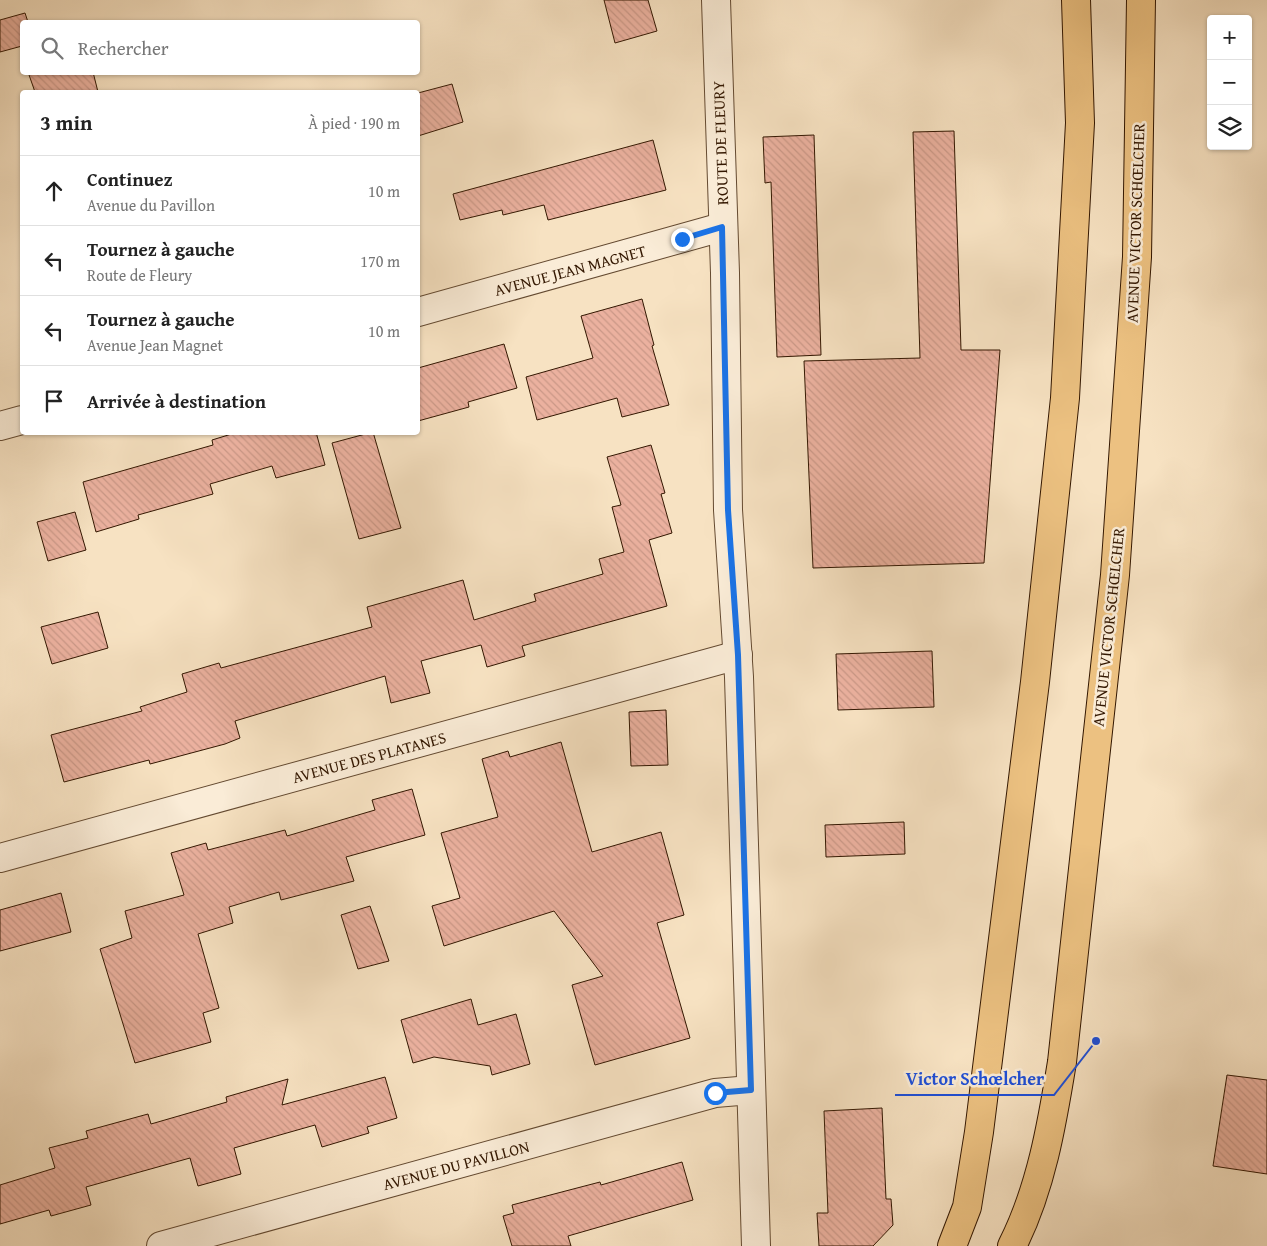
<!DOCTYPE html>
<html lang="fr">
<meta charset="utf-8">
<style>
:root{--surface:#fff;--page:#f6f6f6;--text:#222;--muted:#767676;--line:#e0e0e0}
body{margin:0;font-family:"Gentium Book Plus",serif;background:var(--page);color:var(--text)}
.controls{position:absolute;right:15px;top:15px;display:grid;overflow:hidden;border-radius:5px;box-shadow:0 1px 4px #0004}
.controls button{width:45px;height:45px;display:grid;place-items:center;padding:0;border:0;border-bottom:1px solid var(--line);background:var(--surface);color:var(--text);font:25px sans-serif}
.stop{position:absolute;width:15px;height:15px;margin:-11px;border:4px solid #1a73e8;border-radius:50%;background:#fff}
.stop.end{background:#1a73e8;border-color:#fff;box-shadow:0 1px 5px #0008}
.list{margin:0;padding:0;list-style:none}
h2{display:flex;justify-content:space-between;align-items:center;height:65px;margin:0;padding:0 20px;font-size:21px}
h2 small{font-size:16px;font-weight:400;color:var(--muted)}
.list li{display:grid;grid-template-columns:32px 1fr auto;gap:15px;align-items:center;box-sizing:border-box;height:70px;padding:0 20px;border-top:1px solid var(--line)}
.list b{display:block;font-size:19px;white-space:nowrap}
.list p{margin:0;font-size:16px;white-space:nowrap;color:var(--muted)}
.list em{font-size:16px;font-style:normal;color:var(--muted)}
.icon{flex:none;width:28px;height:28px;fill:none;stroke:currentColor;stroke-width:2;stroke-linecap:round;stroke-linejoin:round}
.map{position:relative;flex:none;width:1267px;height:1246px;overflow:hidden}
.search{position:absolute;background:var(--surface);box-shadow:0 1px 4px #0004;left:20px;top:20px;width:400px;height:55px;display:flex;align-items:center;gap:12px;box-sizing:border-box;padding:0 18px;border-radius:5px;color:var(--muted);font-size:19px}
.panel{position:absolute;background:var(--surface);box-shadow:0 1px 4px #0004;left:20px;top:90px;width:400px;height:345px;border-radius:5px}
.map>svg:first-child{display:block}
</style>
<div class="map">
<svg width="1267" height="1246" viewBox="0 0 1267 1246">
<defs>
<pattern id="building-back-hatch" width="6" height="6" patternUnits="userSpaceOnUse" patternTransform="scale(1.25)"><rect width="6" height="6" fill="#ebb19f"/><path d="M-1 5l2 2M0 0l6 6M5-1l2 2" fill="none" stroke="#ca9887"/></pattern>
</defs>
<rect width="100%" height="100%" fill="#f7e2c2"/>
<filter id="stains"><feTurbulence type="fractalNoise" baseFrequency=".004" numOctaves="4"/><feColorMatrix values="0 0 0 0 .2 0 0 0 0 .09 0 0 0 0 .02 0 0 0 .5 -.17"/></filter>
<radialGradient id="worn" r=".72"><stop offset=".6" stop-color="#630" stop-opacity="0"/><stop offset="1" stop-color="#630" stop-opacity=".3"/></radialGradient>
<g fill="url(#building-back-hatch)" stroke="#331701">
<path d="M 604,0 L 648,0 L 657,31 L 615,43 Z"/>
<path d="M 25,13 L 28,22 L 22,22 L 22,46 L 0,52 L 0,20 Z"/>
<path d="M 28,72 L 93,72 L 98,92 L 35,92 Z"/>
<path d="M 452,84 L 463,122 L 418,136 L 418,93 Z"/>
<path d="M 954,131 L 961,350 L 1000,350 L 984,563 L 813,568 L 804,361 L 920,358 L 913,132 Z"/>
<path d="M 814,135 L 821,355 L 777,357 L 771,182 L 765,183 L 763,137 Z"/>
<path d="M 653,140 L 666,190 L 548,220 L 544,205 L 503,215 L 502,210 L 460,220 L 453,194 Z"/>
<path d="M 642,299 L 654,345 L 652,346 L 669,405 L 622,417 L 617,398 L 537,420 L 526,377 L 593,358 L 581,316 Z"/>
<path d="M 504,344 L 517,388 L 468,402 L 469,407 L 418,421 L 418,368 Z"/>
<path d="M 238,432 L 316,432 L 325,465 L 276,478 L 272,466 L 210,484 L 213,494 L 138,515 L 139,519 L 96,532 L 83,482 L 213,445 L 212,440 Z"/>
<path d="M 373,432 L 401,528 L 359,539 L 332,443 Z"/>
<path d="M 651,445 L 665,493 L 661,494 L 672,533 L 649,540 L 667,606 L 522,646 L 525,656 L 487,667 L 481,645 L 421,661 L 430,693 L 391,703 L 385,676 L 235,721 L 240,738 L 225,744 L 150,764 L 149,760 L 64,782 L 51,735 L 142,711 L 140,707 L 187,692 L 182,674 L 219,663 L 221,668 L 372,627 L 367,607 L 463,580 L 474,620 L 536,601 L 534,594 L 603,574 L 599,559 L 624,552 L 612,507 L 621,505 L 607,457 Z"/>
<path d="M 75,512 L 86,550 L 48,561 L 37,522 Z"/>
<path d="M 98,612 L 108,648 L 52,664 L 41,627 Z"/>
<path d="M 932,651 L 934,707 L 838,710 L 836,654 Z"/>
<path d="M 666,710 L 668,765 L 631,766 L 629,712 Z"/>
<path d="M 561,742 L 592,852 L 661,832 L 684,915 L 657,923 L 690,1038 L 595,1065 L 572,985 L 603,976 L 554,911 L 444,946 L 432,906 L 460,898 L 441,833 L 498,817 L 482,759 L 508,751 L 510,757 Z"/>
<path d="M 412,789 L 425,835 L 346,857 L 354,881 L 281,900 L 279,892 L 229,907 L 233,923 L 198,934 L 219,1008 L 203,1013 L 211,1042 L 135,1063 L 100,949 L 132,938 L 125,911 L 184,895 L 171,853 L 206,843 L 208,850 L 285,830 L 287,836 L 375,810 L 372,800 Z"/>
<path d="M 904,822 L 905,854 L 826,857 L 825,825 Z"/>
<path d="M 61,893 L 71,932 L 0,951 L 0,910 Z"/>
<path d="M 370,906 L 389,961 L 358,969 L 341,915 Z"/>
<path d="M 471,999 L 478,1025 L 516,1014 L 530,1064 L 492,1075 L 490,1066 L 434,1057 L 413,1063 L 401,1020 Z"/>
<path d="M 1227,1075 L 1267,1080 L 1267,1174 L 1213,1166 Z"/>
<path d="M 385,1077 L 397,1118 L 367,1127 L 369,1133 L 322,1147 L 315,1125 L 234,1148 L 241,1174 L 198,1186 L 190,1158 L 86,1187 L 91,1205 L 51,1216 L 49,1210 L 0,1224 L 0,1185 L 55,1168 L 49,1148 L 88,1138 L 86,1131 L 148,1114 L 151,1124 L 227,1102 L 226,1097 L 288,1079 L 282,1105 Z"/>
<path d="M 882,1108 L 886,1199 L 891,1199 L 893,1225 L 873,1246 L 819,1246 L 817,1213 L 828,1213 L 824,1111 Z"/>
<path d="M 682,1162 L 693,1200 L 568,1236 L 571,1246 L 512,1246 L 503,1216 L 514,1213 L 512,1205 L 600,1182 L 601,1185 Z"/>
</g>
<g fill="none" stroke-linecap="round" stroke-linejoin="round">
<defs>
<g id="minor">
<path d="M 716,0 L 725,273 L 728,510 L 739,677 L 756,1246"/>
<path d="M 418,312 L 722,227"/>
<path d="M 0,426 L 22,420"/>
<path d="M 0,858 L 738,655"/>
<path d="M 161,1246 L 715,1093 L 751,1090"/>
</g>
<g id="primary">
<path d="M 952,1246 L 967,1207 L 979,1132 L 1035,682 L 1065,398 L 1080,123 L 1076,0"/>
<path d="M 1012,1246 C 1041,1189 1052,1124 1062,1062 L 1115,575 L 1137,257 L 1141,0"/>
</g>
</defs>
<use href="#minor" stroke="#644a31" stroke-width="30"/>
<use href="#primary" stroke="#331701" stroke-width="30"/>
<use href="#minor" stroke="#faecd7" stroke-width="28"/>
<use href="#primary" stroke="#ecc181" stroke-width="28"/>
</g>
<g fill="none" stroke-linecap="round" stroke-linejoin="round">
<path stroke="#1a73e8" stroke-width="6" d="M 682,239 L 722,227 L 728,510 L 738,655 L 751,1090 L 715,1093"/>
</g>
<g text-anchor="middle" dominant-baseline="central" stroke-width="5" stroke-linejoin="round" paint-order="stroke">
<g font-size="16" fill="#331701" stroke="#faecd7">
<text transform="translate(720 143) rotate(-92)">ROUTE DE FLEURY</text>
<text transform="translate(1135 223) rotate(-88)">AVENUE VICTOR SCHŒLCHER</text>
<text transform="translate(570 270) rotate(-15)">AVENUE JEAN MAGNET</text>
<text transform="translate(1108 627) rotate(-84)">AVENUE VICTOR SCHŒLCHER</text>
<text transform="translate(369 757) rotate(-15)">AVENUE DES PLATANES</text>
<text transform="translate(456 1165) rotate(-15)">AVENUE DU PAVILLON</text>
</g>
</g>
<path fill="none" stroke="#1d4ed8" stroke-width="2" d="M1096 1041L1054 1095H895"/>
<circle fill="#1d4ed8" stroke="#faecd7" stroke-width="2" cx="1096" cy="1041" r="5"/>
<g font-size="18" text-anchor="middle" font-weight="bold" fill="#1d4ed8" stroke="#faecd7" stroke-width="5" stroke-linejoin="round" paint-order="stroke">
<text x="975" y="1085">Victor Schœlcher</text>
</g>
<rect width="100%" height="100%" filter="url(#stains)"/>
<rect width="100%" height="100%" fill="url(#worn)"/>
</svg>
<div class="controls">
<button>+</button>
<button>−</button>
<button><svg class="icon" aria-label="layers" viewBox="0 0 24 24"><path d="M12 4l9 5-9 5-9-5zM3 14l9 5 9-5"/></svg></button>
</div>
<div class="stop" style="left:715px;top:1093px"></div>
<div class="stop end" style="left:682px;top:239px"></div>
<div class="search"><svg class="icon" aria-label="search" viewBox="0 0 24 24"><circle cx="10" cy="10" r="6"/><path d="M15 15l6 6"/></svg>Rechercher</div>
<section class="panel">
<h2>3 min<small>À pied · 190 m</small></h2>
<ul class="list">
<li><svg class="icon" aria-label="ahead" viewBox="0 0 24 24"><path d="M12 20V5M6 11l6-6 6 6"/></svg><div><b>Continuez</b><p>Avenue du Pavillon</p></div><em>10 m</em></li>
<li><svg class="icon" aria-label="left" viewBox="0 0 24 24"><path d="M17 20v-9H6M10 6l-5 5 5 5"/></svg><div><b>Tournez à gauche</b><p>Route de Fleury</p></div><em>170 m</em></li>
<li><svg class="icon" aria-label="left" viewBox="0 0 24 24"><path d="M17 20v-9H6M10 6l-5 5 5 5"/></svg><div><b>Tournez à gauche</b><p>Avenue Jean Magnet</p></div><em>10 m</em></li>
<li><svg class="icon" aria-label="arrive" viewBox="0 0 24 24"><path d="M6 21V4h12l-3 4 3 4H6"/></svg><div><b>Arrivée à destination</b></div></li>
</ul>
</section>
</div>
